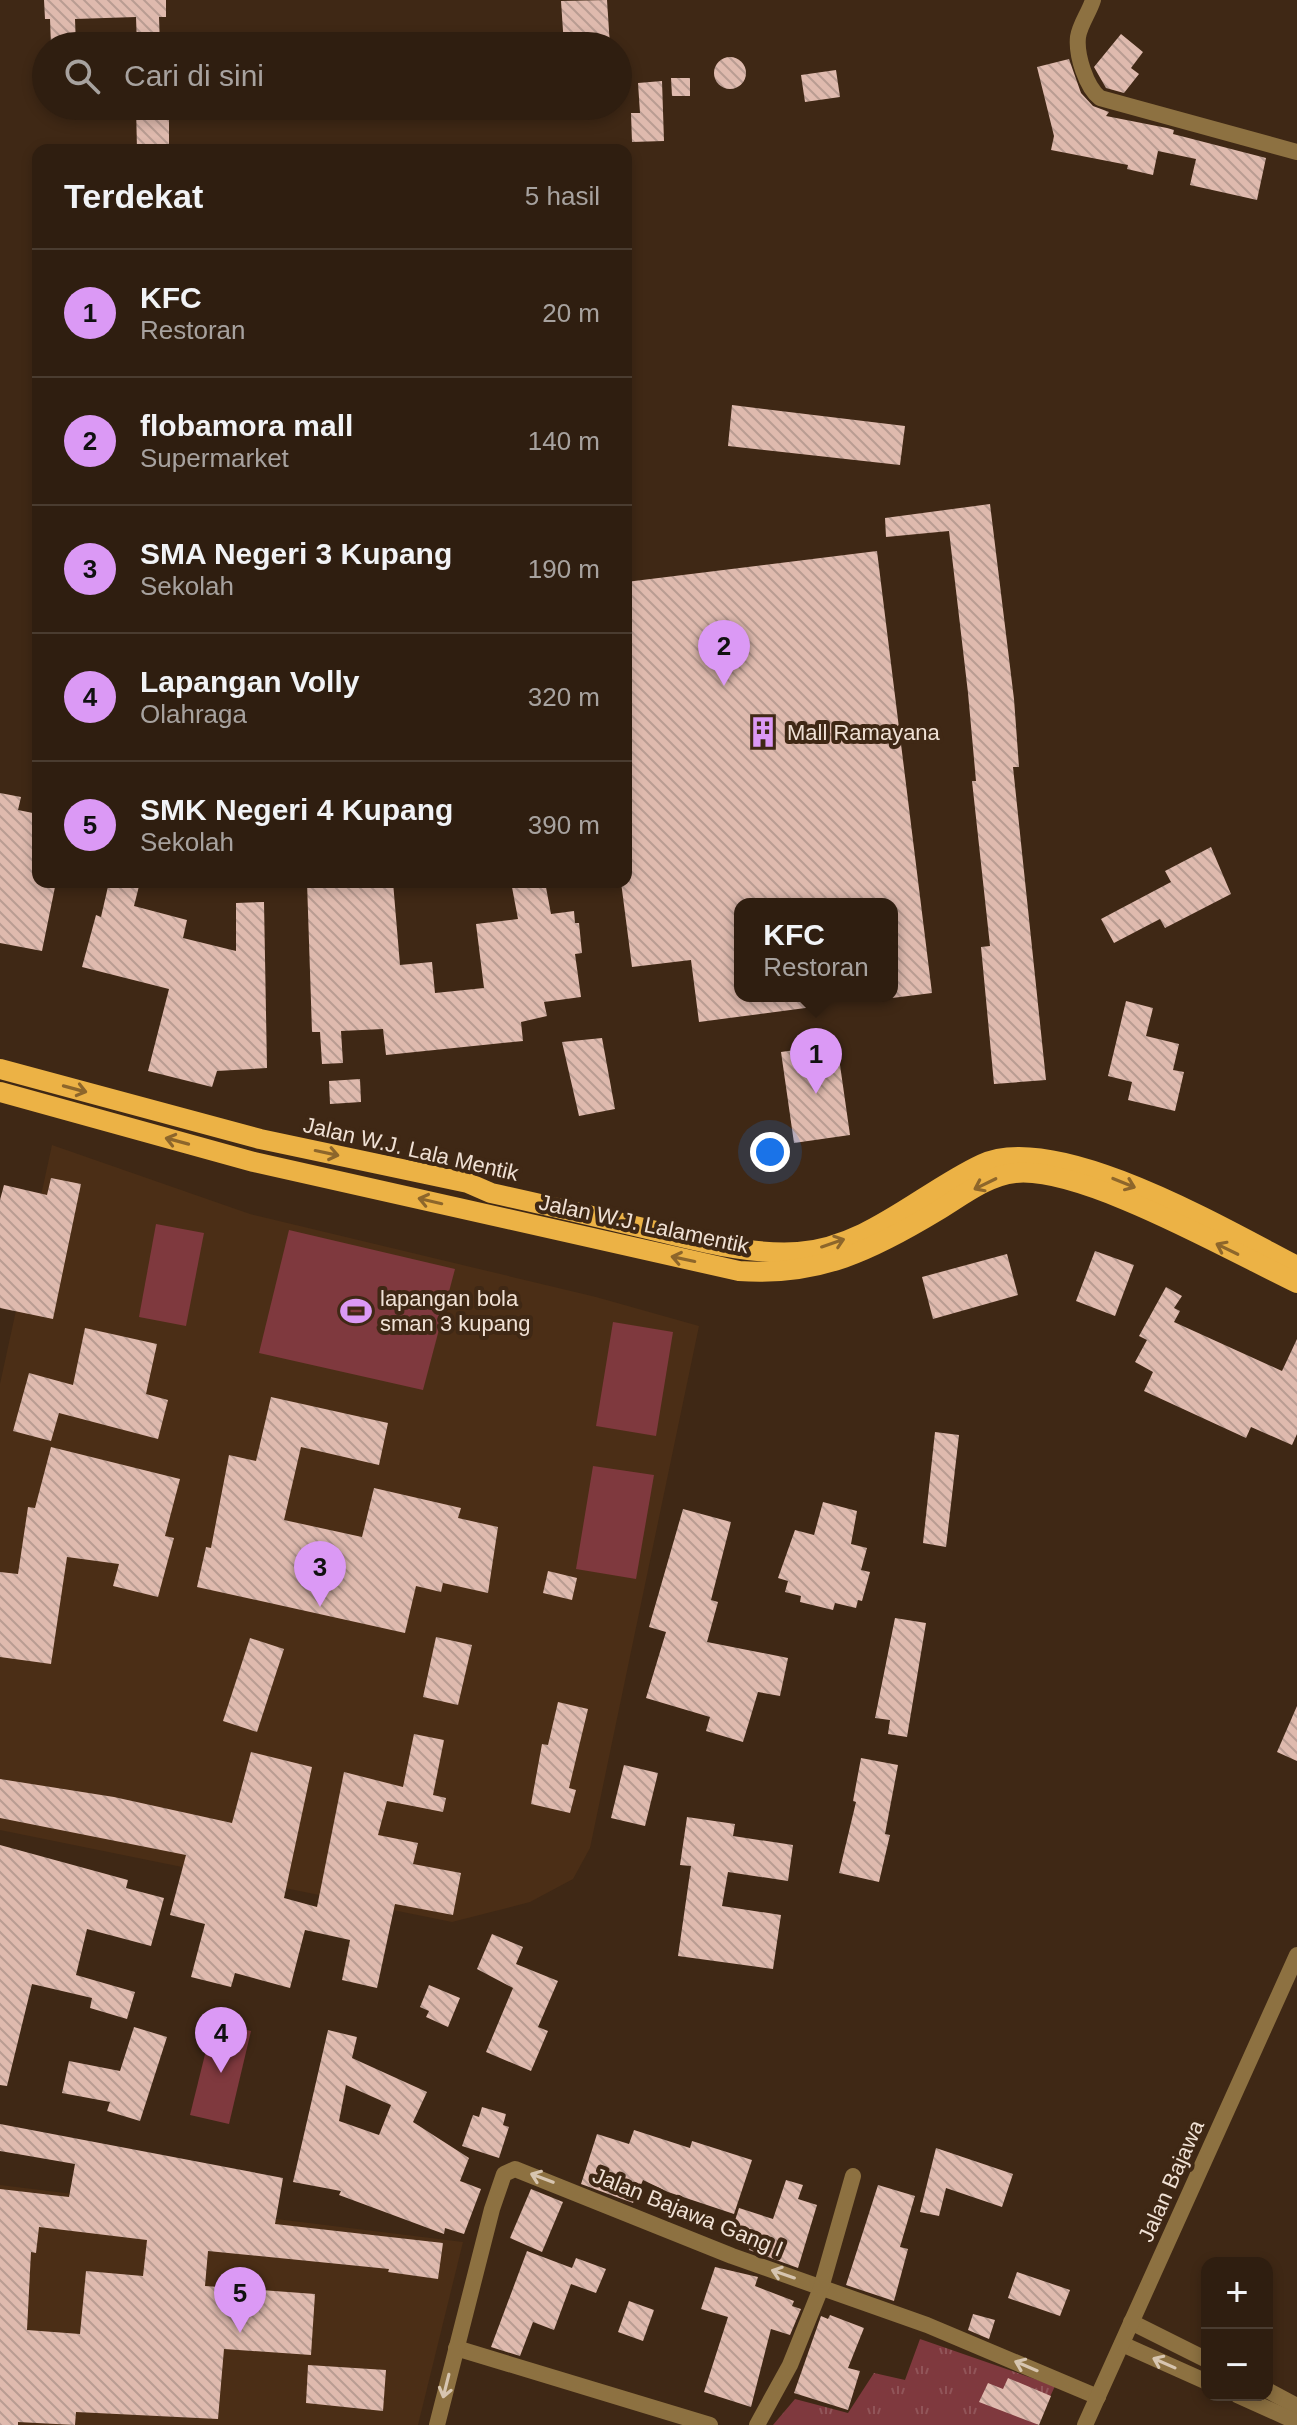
<!DOCTYPE html>
<html lang="id">
<meta charset="utf-8">
<style>
:root{--surface:#2f1e10;--page:#372719;--text:#f1f3f6;--muted:#a7a29f;--line:#4a3c30;--accent:#db99f5}
body{margin:0;font-family:Helvetica,sans-serif;background:var(--page);color:var(--text)}
.controls{position:absolute;right:24px;bottom:24px;display:grid;overflow:hidden;border-radius:16px;box-shadow:0 4px 12px #0003}
.controls button{width:72px;height:72px;display:grid;place-items:center;padding:0;border:0;border-bottom:2px solid var(--line);background:var(--surface);color:var(--text);font:40px sans-serif}
.you{position:absolute;left:770px;top:1152px;width:28px;height:28px;margin:-20px;border:6px solid #fff;border-radius:50%;background:#1a73e8;box-shadow:0 0 0 12px #1a73e833}
.badge{display:grid;place-items:center;width:52px;height:52px;border-radius:50%;background:var(--accent);color:#111;font-size:26px;font-weight:700}
.pin{position:absolute;translate:-50% -66px;filter:drop-shadow(0 2px 4px #0008)}
.pin::after{content:'';position:absolute;top:42px;width:28px;height:24px;background:inherit;clip-path:polygon(0 0,100% 0,50% 100%)}
.popup{position:absolute;left:734px;top:898px;width:164px;height:104px;box-sizing:border-box;display:grid;place-content:center;border-radius:16px;background:var(--surface);filter:drop-shadow(0 2px 6px #0005);font-size:26px;white-space:nowrap;color:var(--muted)}
.popup b{font-size:30px;color:var(--text)}
.popup::after{content:'';position:absolute;left:50%;top:100%;margin-left:-16px;border:16px solid transparent;border-top-color:var(--surface)}
.list{margin:0;padding:0;list-style:none}
h2{display:flex;justify-content:space-between;align-items:center;height:104px;margin:0;padding:0 32px;font-size:34px}
h2 small{font-size:26px;font-weight:400;color:var(--muted)}
.list li{display:grid;grid-template-columns:52px 1fr auto;gap:24px;align-items:center;box-sizing:border-box;height:128px;padding:0 32px;border-top:2px solid var(--line)}
.list b{display:block;font-size:30px;white-space:nowrap}
.list p{margin:0;font-size:26px;white-space:nowrap;color:var(--muted)}
.list em{font-size:26px;font-style:normal;color:var(--muted)}
.icon{flex:none;width:44px;height:44px;fill:none;stroke:currentColor;stroke-width:2;stroke-linecap:round;stroke-linejoin:round}
.map{position:relative;flex:none;width:1297px;height:2425px;overflow:hidden}
.search{position:absolute;background:var(--surface);box-shadow:0 4px 12px #0003;left:32px;top:32px;width:600px;height:88px;display:flex;align-items:center;gap:20px;box-sizing:border-box;padding:0 28px;border-radius:44px;color:var(--muted);font-size:30px}
.panel{position:absolute;background:var(--surface);box-shadow:0 4px 12px #0003;left:32px;top:144px;width:600px;height:744px;border-radius:16px}
.map>svg:first-child{display:block}
</style>
<div class="map">
<svg width="1297" height="2425" viewBox="0 0 1297 2425">
<defs>
<pattern id="grass-tufts" width="24" height="20" patternUnits="userSpaceOnUse" patternTransform="scale(2)"><rect width="24" height="20" fill="#7f393e"/><path d="M3 7l-1-3M5 7V3M7 7l1-3M15 17l-1-3M17 17v-4M19 17l1-3" fill="none" stroke="#915559"/></pattern>
<pattern id="building-back-hatch" width="6" height="6" patternUnits="userSpaceOnUse" patternTransform="scale(2)"><rect width="6" height="6" fill="#dfbaae"/><path d="M-1 5l2 2M0 0l6 6M5-1l2 2" fill="none" stroke="#b99c92"/></pattern>
</defs>
<rect width="100%" height="100%" fill="#3f2815"/>
<g fill="#4b2e16">
<path d="M 52,1145 L 250,1214 L 596,1297 L 699,1326 L 590,1848 L 573,1879 L 530,1902 L 452,1922 L 0,1830 L 0,1384 Z"/>
<path d="M 0,2185 L 463,2242 L 418,2425 L 0,2425 Z"/>
</g>
<path fill="url(#grass-tufts)" d="M 920,2339 L 1055,2386 L 1037,2425 L 773,2425 L 795,2399 L 848,2413 L 874,2373 L 905,2380 Z"/>
<g fill="#7f393e">
<path d="M 156,1224 L 204,1233 L 186,1326 L 139,1317 Z"/>
<path d="M 289,1230 L 455,1269 L 423,1390 L 259,1353 Z"/>
<path d="M 613,1322 L 673,1332 L 656,1436 L 596,1426 Z"/>
<path d="M 593,1466 L 654,1475 L 636,1579 L 576,1569 Z"/>
<path d="M 213,2022 L 251,2031 L 229,2124 L 190,2115 Z"/>
</g>
<g fill="url(#building-back-hatch)" fill-rule="evenodd">
<path d="M 44,0 L 166,0 L 166,17 L 159,17 L 160,46 L 137,46 L 136,17 L 75,19 L 76,46 L 51,46 L 50,19 L 45,19 Z"/>
<path d="M 607,0 L 610,46 L 564,46 L 561,1 Z"/>
<path d="M 1121,34 L 1143,52 L 1131,68 L 1139,74 L 1124,93 L 1106,88 L 1094,67 Z"/>
<circle cx="730" cy="73" r="16"/>
<path d="M 1069,59 L 1081,93 L 1093,106 L 1109,112 L 1106,116 L 1167,128 L 1174,130 L 1173,134 L 1266,158 L 1257,200 L 1190,185 L 1196,159 L 1158,151 L 1153,175 L 1127,169 L 1128,165 L 1051,150 L 1054,136 L 1037,67 Z"/>
<path d="M 836,70 L 840,97 L 805,102 L 801,75 Z"/>
<path d="M 671,78 L 690,78 L 690,96 L 672,96 Z"/>
<path d="M 662,81 L 664,141 L 632,142 L 631,113 L 640,113 L 638,83 Z"/>
<path d="M 136,106 L 169,106 L 169,150 L 137,150 Z"/>
<path d="M 732,405 L 905,426 L 900,465 L 728,446 Z"/>
<path d="M 990,504 L 1014,699 L 1019,767 L 1013,767 L 1046,1080 L 994,1084 L 981,947 L 990,946 L 972,781 L 976,781 L 968,693 L 949,531 L 886,537 L 885,518 Z"/>
<path d="M 877,551 L 932,993 L 892,998 L 892,904 L 740,904 L 740,996 L 812,996 L 813,1007 L 699,1022 L 691,960 L 632,967 L 621,882 L 626,882 L 626,582 Z"/>
<path d="M 0,793 L 21,797 L 18,810 L 38,814 L 38,882 L 56,882 L 42,951 L 0,943 Z"/>
<path d="M 1211,847 L 1231,894 L 1165,928 L 1160,919 L 1114,943 L 1101,919 L 1171,882 L 1165,871 Z"/>
<path d="M 109,882 L 140,882 L 134,906 L 187,920 L 183,938 L 236,951 L 236,903 L 264,902 L 267,1068 L 217,1071 L 212,1087 L 148,1071 L 169,989 L 82,967 L 96,915 L 101,917 Z"/>
<path d="M 307,882 L 393,882 L 400,965 L 432,962 L 435,993 L 484,988 L 476,924 L 518,919 L 511,882 L 545,882 L 551,914 L 574,911 L 575,923 L 579,923 L 582,953 L 575,954 L 581,997 L 544,1002 L 547,1016 L 521,1022 L 523,1041 L 386,1055 L 383,1029 L 341,1031 L 343,1063 L 322,1064 L 320,1032 L 312,1032 Z"/>
<path d="M 1126,1001 L 1153,1008 L 1146,1036 L 1179,1044 L 1173,1070 L 1184,1072 L 1175,1111 L 1128,1100 L 1132,1082 L 1108,1076 Z"/>
<path d="M 602,1038 L 615,1109 L 579,1116 L 562,1042 Z"/>
<path d="M 837,1044 L 850,1135 L 794,1143 L 781,1052 Z"/>
<path d="M 360,1079 L 361,1102 L 330,1104 L 329,1081 Z"/>
<path d="M 51,1178 L 81,1184 L 53,1319 L 0,1308 L 0,1200 L 4,1185 L 47,1195 Z"/>
<path d="M 1095,1251 L 1134,1265 L 1115,1316 L 1076,1301 Z"/>
<path d="M 1007,1254 L 1018,1295 L 933,1319 L 922,1277 Z"/>
<path d="M 1166,1287 L 1182,1296 L 1174,1308 L 1180,1311 L 1174,1322 L 1282,1371 L 1297,1339 L 1297,1434 L 1292,1445 L 1251,1427 L 1246,1438 L 1144,1391 L 1153,1372 L 1135,1362 L 1147,1340 L 1139,1336 Z"/>
<path d="M 85,1328 L 157,1344 L 146,1394 L 168,1400 L 158,1439 L 59,1413 L 51,1441 L 13,1431 L 29,1373 L 73,1385 Z"/>
<path d="M 271,1397 L 388,1423 L 379,1465 L 301,1447 L 284,1520 L 362,1537 L 374,1488 L 461,1508 L 458,1518 L 498,1527 L 488,1593 L 443,1583 L 441,1592 L 416,1586 L 405,1633 L 197,1587 L 206,1547 L 211,1548 L 229,1455 L 256,1461 Z"/>
<path d="M 935,1432 L 959,1435 L 946,1547 L 923,1543 Z"/>
<path d="M 51,1447 L 180,1479 L 165,1536 L 174,1538 L 158,1597 L 113,1586 L 119,1564 L 67,1557 L 51,1664 L 0,1657 L 0,1572 L 18,1574 L 28,1507 L 35,1508 Z"/>
<path d="M 823,1502 L 857,1511 L 851,1544 L 867,1548 L 861,1570 L 870,1572 L 862,1601 L 858,1600 L 856,1608 L 835,1603 L 833,1610 L 800,1602 L 801,1596 L 785,1592 L 788,1581 L 778,1578 L 795,1530 L 814,1535 Z"/>
<path d="M 683,1509 L 731,1522 L 711,1600 L 718,1602 L 707,1642 L 788,1658 L 780,1696 L 758,1692 L 743,1742 L 706,1731 L 710,1717 L 646,1698 L 666,1632 L 649,1627 Z"/>
<path d="M 548,1571 L 577,1578 L 572,1600 L 543,1593 Z"/>
<path d="M 895,1618 L 926,1623 L 907,1737 L 888,1734 L 890,1720 L 875,1718 Z"/>
<path d="M 436,1637 L 472,1645 L 458,1705 L 423,1697 Z"/>
<path d="M 250,1638 L 284,1649 L 257,1732 L 223,1721 Z"/>
<path d="M 558,1702 L 588,1709 L 569,1788 L 576,1790 L 570,1813 L 531,1804 L 542,1744 L 548,1745 Z"/>
<path d="M 1297,1706 L 1297,1761 L 1277,1752 Z"/>
<path d="M 414,1734 L 444,1740 L 433,1795 L 446,1798 L 443,1812 L 387,1801 L 378,1835 L 418,1843 L 413,1864 L 461,1873 L 453,1915 L 395,1904 L 377,1988 L 342,1980 L 350,1940 L 305,1930 L 290,1988 L 235,1973 L 231,1987 L 191,1977 L 205,1924 L 170,1915 L 186,1855 L 0,1818 L 0,1779 L 114,1797 L 232,1823 L 251,1752 L 312,1767 L 284,1898 L 317,1907 L 344,1772 L 403,1787 Z"/>
<path d="M 861,1758 L 898,1765 L 885,1834 L 890,1835 L 879,1882 L 839,1873 L 856,1802 L 853,1801 Z"/>
<path d="M 624,1765 L 658,1773 L 645,1826 L 611,1818 Z"/>
<path d="M 687,1817 L 735,1824 L 733,1836 L 793,1845 L 788,1881 L 728,1872 L 722,1906 L 781,1915 L 773,1969 L 678,1956 L 691,1866 L 680,1865 Z"/>
<path d="M 0,1845 L 128,1880 L 126,1888 L 164,1898 L 151,1946 L 87,1929 L 76,1975 L 135,1992 L 127,2019 L 90,2008 L 92,1998 L 32,1984 L 7,2086 L 0,2085 Z"/>
<path d="M 492,1934 L 523,1947 L 516,1964 L 558,1981 L 538,2027 L 548,2031 L 531,2071 L 486,2052 L 513,1988 L 477,1969 Z"/>
<path d="M 429,1985 L 460,1998 L 448,2027 L 426,2017 L 429,2011 L 420,2007 Z"/>
<path d="M 134,2027 L 167,2037 L 140,2121 L 107,2111 L 110,2102 L 62,2093 L 69,2061 L 120,2071 Z"/>
<path d="M 328,2030 L 357,2037 L 352,2058 L 427,2092 L 413,2122 L 469,2158 L 460,2181 L 481,2189 L 464,2234 L 445,2228 L 444,2234 L 339,2195 L 341,2191 L 293,2182 ZM 346,2085 L 391,2105 L 379,2135 L 339,2121 Z"/>
<path d="M 482,2107 L 506,2114 L 503,2125 L 509,2127 L 499,2158 L 462,2146 L 473,2115 L 479,2117 Z"/>
<path d="M 0,2124 L 283,2178 L 275,2224 L 443,2243 L 438,2279 L 388,2272 L 389,2269 L 208,2251 L 205,2286 L 315,2294 L 311,2355 L 224,2349 L 218,2419 L 76,2412 L 75,2425 L 18,2422 L 18,2425 L 0,2425 L 0,2189 L 69,2197 L 75,2164 L 0,2151 ZM 39,2227 L 147,2240 L 143,2276 L 86,2271 L 80,2334 L 27,2330 L 31,2252 L 36,2253 Z"/>
<path d="M 634,2130 L 690,2148 L 692,2141 L 752,2160 L 734,2214 L 668,2192 L 643,2180 L 633,2203 L 581,2184 L 597,2134 L 629,2144 Z"/>
<path d="M 936,2148 L 1013,2174 L 1002,2207 L 946,2188 L 939,2216 L 920,2212 Z"/>
<path d="M 786,2180 L 803,2185 L 798,2199 L 817,2205 L 798,2268 L 749,2250 L 751,2243 L 730,2236 L 739,2208 L 773,2219 Z"/>
<path d="M 878,2185 L 915,2196 L 900,2247 L 908,2249 L 894,2301 L 846,2285 Z"/>
<path d="M 531,2189 L 563,2202 L 542,2252 L 510,2238 Z"/>
<path d="M 527,2251 L 572,2268 L 576,2258 L 606,2269 L 596,2293 L 571,2284 L 554,2330 L 533,2322 L 520,2356 L 491,2347 Z"/>
<path d="M 715,2267 L 758,2277 L 755,2286 L 794,2301 L 792,2306 L 801,2309 L 790,2335 L 771,2329 L 751,2407 L 704,2392 L 728,2317 L 701,2309 Z"/>
<path d="M 1017,2272 L 1070,2290 L 1060,2316 L 1008,2298 Z"/>
<path d="M 629,2301 L 654,2310 L 643,2341 L 618,2332 Z"/>
<path d="M 973,2314 L 995,2320 L 989,2339 L 968,2330 Z"/>
<path d="M 830,2315 L 864,2328 L 848,2368 L 860,2371 L 848,2410 L 794,2393 L 821,2316 L 828,2319 Z"/>
<path d="M 308,2365 L 386,2370 L 383,2411 L 306,2403 Z"/>
<path d="M 1008,2378 L 1051,2396 L 1039,2425 L 979,2402 L 988,2383 L 1003,2389 Z"/>
</g>
<g fill="none" stroke-linecap="round" stroke-linejoin="round">
<g stroke="#8d7141" stroke-width="16">
<path d="M 1093,0 C 1089,13 1080,24 1078,37 C 1076,55 1086,87 1100,98 L 1297,152"/>
<path d="M 1131,2322 L 1207,2360"/>
<path d="M 1122,2344 L 1207,2382"/>
<path d="M 456,2348 L 710,2425"/>
<path d="M 1267,2390 L 1297,2406"/>
<path d="M 1237,2395 L 1297,2422"/>
<path d="M 437,2425 L 492,2209 L 504,2174 L 515,2169 L 732,2256 L 927,2325 L 1098,2397"/>
<path d="M 757,2425 L 790,2365 L 821,2288 L 853,2176"/>
<path d="M 1085,2425 L 1297,1955"/>
</g>
<g stroke="#ecb245" stroke-width="20">
<path d="M 0,1069 L 260,1139 L 468,1183 L 491,1193 C 546,1205 601,1218 656,1231 C 703,1242 750,1255 798,1252 C 868,1247 922,1192 982,1164 C 1056,1129 1229,1231 1297,1266"/>
<path d="M 0,1092 L 254,1162 L 739,1271 C 819,1277 873,1250 939,1210 C 962,1196 987,1176 1015,1173 C 1082,1166 1232,1252 1297,1283"/>
</g>
</g>
<defs><path id="oneway-shaft" d="M-6 0H5M1.5-3L5.5 0L1.5 3" fill="none" stroke-width="1.6" stroke-linecap="round" stroke-linejoin="round" transform="scale(2)"/></defs>
<g stroke="#8d662b">
<use href="#oneway-shaft" transform="translate(75 1089) rotate(15)"/>
<use href="#oneway-shaft" transform="translate(177 1141) rotate(-165)"/>
<use href="#oneway-shaft" transform="translate(327 1153) rotate(12)"/>
<use href="#oneway-shaft" transform="translate(1124 1183) rotate(22)"/>
<use href="#oneway-shaft" transform="translate(985 1184) rotate(154)"/>
<use href="#oneway-shaft" transform="translate(430 1201) rotate(-167)"/>
<use href="#oneway-shaft" transform="translate(833 1243) rotate(-19)"/>
<use href="#oneway-shaft" transform="translate(1227 1249) rotate(-154)"/>
<use href="#oneway-shaft" transform="translate(683 1259) rotate(-168)"/>
</g>
<g stroke="#d7c5b0">
<use href="#oneway-shaft" transform="translate(542 2178) rotate(-159)"/>
<use href="#oneway-shaft" transform="translate(783 2274) rotate(-161)"/>
<use href="#oneway-shaft" transform="translate(1164 2363) rotate(-156)"/>
<use href="#oneway-shaft" transform="translate(1026 2366) rotate(-157)"/>
<use href="#oneway-shaft" transform="translate(446 2386) rotate(104)"/>
</g>
<defs>
<symbol id="building-bare" viewBox="-9 -9 18 18"><path d="M-4-6H4V6H1V3H-1V6H-4ZM-2.5-4.3h1.7v1.8h-1.7ZM.8-4.3h1.7v1.8H.8ZM-2.5-1h1.7V.8h-1.7ZM.8-1h1.7V.8H.8Z" fill="#db99f5" stroke="#3f2815" stroke-width="2.5" paint-order="stroke"/></symbol>
<symbol id="stadium-bare" viewBox="-9 -9 18 18"><path d="M0-5a6.5 5 0 1 0 0 10a6.5 5 0 1 0 0-10ZM-3.5-1.8h7v3.6h-7Z" fill="#db99f5" stroke="#3f2815" stroke-width="2.5" paint-order="stroke"/></symbol>
</defs>
<g fill-rule="evenodd">
<use href="#building-bare" x="741" y="710" width="44" height="44"/>
<use href="#stadium-bare" x="334" y="1289" width="44" height="44"/>
</g>
<g text-anchor="middle" dominant-baseline="central" stroke-width="8" stroke-linejoin="round" paint-order="stroke">
<g font-size="22" fill="#f0e1d5" stroke="#3f2815" text-anchor="start">
<text x="787" y="732">Mall Ramayana</text>
<text x="380" y="1298">lapangan bola<tspan x="380" dy="25">sman 3 kupang</tspan></text>
</g>
<g font-size="22" fill="#f0e1d5" stroke="#3f2815">
<text transform="translate(411 1149) rotate(13)">Jalan W.J. Lala Mentik</text>
<text transform="translate(644 1224) rotate(12)">Jalan W.J. Lalamentik</text>
<text transform="translate(1171 2181) rotate(-66)">Jalan Bajawa</text>
<text transform="translate(688 2212) rotate(22)">Jalan Bajawa Gang I</text>
</g>
</g>
</svg>
<div class="controls">
<button>+</button>
<button>−</button>
</div>
<div class="you"></div>
<div class="pin badge" style="left:816px;top:1094px">1</div>
<div class="popup"><b>KFC</b>Restoran</div>
<div class="pin badge" style="left:724px;top:686px">2</div>
<div class="pin badge" style="left:320px;top:1607px">3</div>
<div class="pin badge" style="left:221px;top:2073px">4</div>
<div class="pin badge" style="left:240px;top:2333px">5</div>
<div class="search"><svg class="icon" aria-label="search" viewBox="0 0 24 24"><circle cx="10" cy="10" r="6"/><path d="M15 15l6 6"/></svg>Cari di sini</div>
<section class="panel">
<h2>Terdekat<small>5 hasil</small></h2>
<ul class="list">
<li><span class="badge">1</span><div><b>KFC</b><p>Restoran</p></div><em>20 m</em></li>
<li><span class="badge">2</span><div><b>flobamora mall</b><p>Supermarket</p></div><em>140 m</em></li>
<li><span class="badge">3</span><div><b>SMA Negeri 3 Kupang</b><p>Sekolah</p></div><em>190 m</em></li>
<li><span class="badge">4</span><div><b>Lapangan Volly</b><p>Olahraga</p></div><em>320 m</em></li>
<li><span class="badge">5</span><div><b>SMK Negeri 4 Kupang</b><p>Sekolah</p></div><em>390 m</em></li>
</ul>
</section>
</div>
